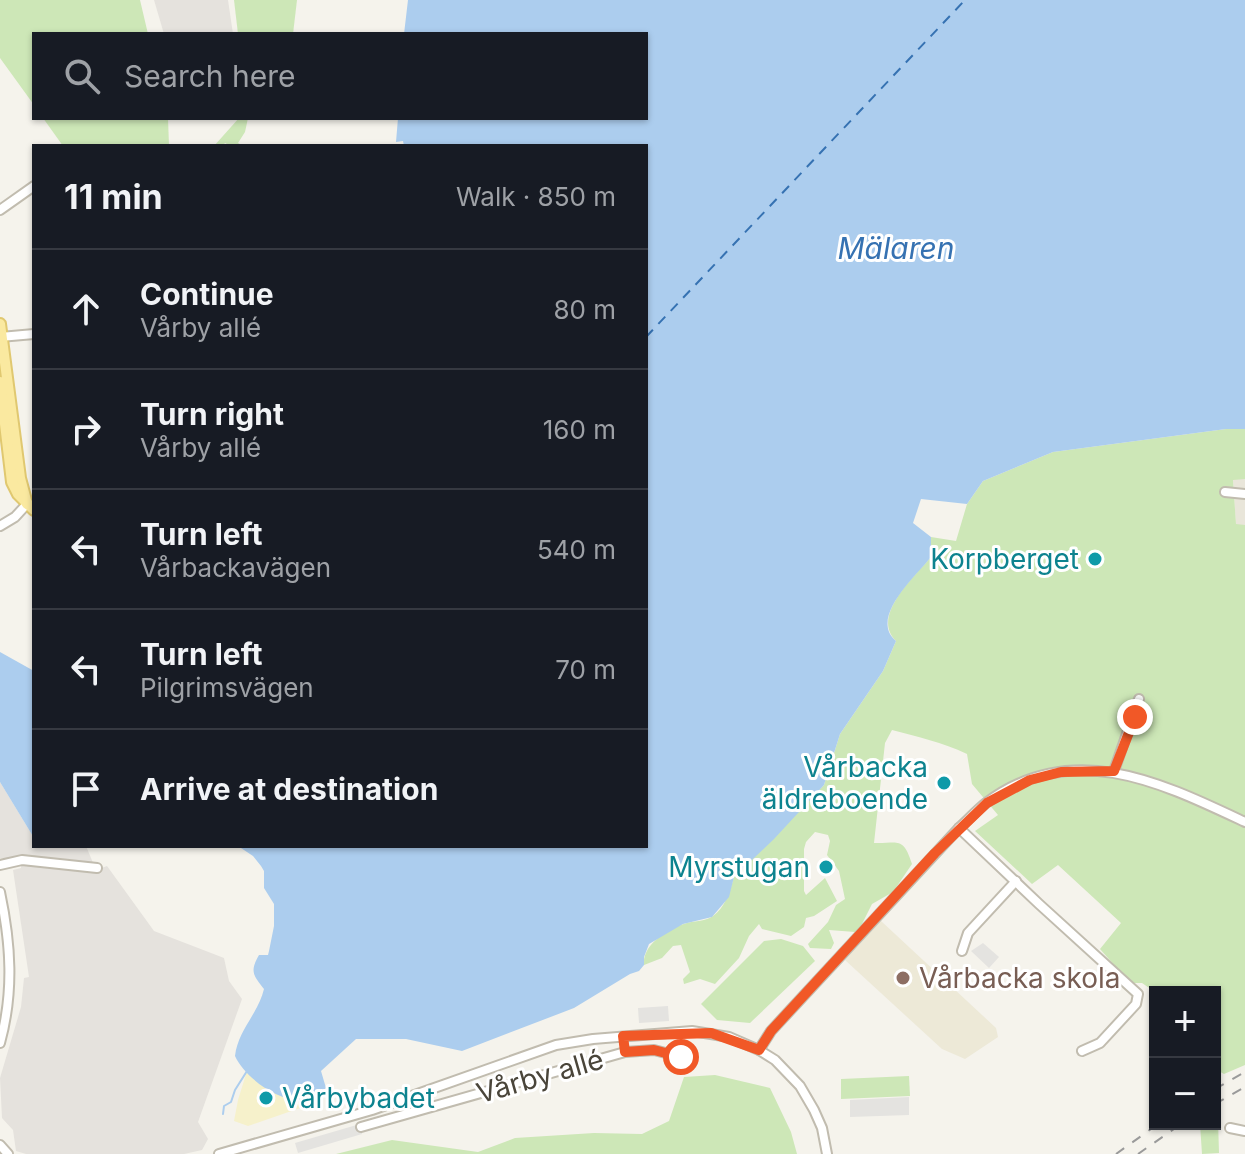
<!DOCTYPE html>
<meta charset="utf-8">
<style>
:root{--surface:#171b24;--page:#20242c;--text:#f1f3f6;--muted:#9ea1a6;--line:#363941}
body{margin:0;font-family:Inter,sans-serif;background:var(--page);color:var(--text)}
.controls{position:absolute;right:24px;bottom:24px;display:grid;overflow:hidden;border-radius:0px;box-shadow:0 2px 6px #0004}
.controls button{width:72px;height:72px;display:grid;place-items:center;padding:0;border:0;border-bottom:2px solid var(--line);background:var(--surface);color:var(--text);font:40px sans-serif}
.stop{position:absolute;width:24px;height:24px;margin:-18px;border:6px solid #f15827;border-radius:50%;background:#fff}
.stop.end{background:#f15827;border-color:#fff;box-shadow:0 2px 8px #0008}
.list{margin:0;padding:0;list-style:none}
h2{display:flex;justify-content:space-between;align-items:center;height:104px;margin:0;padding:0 32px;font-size:34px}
h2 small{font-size:26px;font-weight:400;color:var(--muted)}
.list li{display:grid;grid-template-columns:52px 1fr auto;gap:24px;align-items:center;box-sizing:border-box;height:120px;padding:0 32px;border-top:2px solid var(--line)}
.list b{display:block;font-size:30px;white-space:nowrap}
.list p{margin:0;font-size:26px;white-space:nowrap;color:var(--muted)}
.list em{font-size:26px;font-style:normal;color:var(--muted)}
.icon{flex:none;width:44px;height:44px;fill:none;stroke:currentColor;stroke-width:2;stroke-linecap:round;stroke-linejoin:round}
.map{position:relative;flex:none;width:1245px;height:1154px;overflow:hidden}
.search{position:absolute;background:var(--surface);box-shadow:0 2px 6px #0004;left:32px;top:32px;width:616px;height:88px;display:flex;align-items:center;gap:20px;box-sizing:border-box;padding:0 28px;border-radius:0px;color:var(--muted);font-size:30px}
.panel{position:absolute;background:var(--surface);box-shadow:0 2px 6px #0004;left:32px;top:144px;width:616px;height:704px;border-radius:0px}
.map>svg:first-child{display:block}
</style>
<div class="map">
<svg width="1245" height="1154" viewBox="0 0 1245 1154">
<rect width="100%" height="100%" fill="#f5f3ec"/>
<path fill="#e9e6da" d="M 1233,479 L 1245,479 L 1245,525 L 1236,525 Z"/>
<g fill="#e5e2dd">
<path d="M 154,0 L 228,0 L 233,34 L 164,34 Z"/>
<path d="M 0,782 L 34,838 L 34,846 L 86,846 L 96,870 L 107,866 L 154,931 L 224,958 L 229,981 L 242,999 L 198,1122 L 208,1139 L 202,1150 L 184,1154 L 26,1154 L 16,1151 L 13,1130 L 2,1118 L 0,1078 L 21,1007 L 24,978 L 29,977 L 13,870 L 21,868 L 21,865 L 10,865 L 6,858 L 0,858 Z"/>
</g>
<path fill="#ede9d7" d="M 881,921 L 996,1028 L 998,1037 L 965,1059 L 942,1049 L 845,960 Z"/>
<g fill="#cde7b7">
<path d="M 0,0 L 140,0 L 148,34 L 34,34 L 34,105 L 0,58 Z"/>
<path d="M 234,0 L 297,0 L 293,34 L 238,34 Z"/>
<path d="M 43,118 L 168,118 L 169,146 L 63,146 Z"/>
<path d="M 239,118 L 248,118 L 245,132 L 238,143 L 243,146 L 231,146 L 225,143 L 223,146 L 214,146 Z"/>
<path d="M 1226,429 L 1245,429 L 1245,479 L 1233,480 L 1236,524 L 1245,525 L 1245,1065 L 1224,1074 L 1215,1069 L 1215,992 L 1155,992 L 1142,983 L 1130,983 L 1100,949 L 1121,923 L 1058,865 L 1032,884 L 975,831 L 998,815 L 972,784 L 967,754 C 942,742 918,737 892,730 L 885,743 L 874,843 C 897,844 903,835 912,864 L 893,892 L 872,904 L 860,928 L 855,932 L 829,930 L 834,943 L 831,949 L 810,948 L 808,944 L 828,922 L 836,905 L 845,899 L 839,871 L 827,855 L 830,841 L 828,835 L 815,832 L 806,842 L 804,849 L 804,891 L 806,895 L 825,878 L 837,901 L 814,916 L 806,918 L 804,927 L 791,936 L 762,929 L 759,924 L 749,936 L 739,958 L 715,984 L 700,979 L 684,984 L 683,979 L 690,972 L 681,945 L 673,946 L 662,958 L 644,965 C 642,944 669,928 687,923 C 695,921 706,921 713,916 C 725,908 730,891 734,877 L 824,785 L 840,734 L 883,671 L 896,641 C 870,616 915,576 931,557 L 931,537 L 956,541 L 967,504 L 983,481 L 1053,452 Z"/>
<path d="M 781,939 L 803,946 L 815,961 L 750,1023 L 717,1020 L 701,1004 L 764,941 Z"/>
<path d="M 715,1075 L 770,1088 L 791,1132 L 797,1154 L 336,1154 L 392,1140 L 478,1152 L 515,1138 L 594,1133 L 642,1134 L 669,1121 L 684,1077 Z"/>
<path d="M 909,1076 L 910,1096 L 841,1099 L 841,1079 Z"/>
<path d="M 1218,1120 L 1219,1153 L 1202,1154 L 1200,1124 L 1215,1124 L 1215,1121 Z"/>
</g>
<path fill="#f6f1cb" d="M 247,1071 C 267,1090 287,1105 315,1096 C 322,1095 325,1089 331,1086 L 325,1097 L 303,1107 L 248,1126 L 234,1121 L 238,1100 Z"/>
<g fill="#e4e3e0">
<path d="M 983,943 L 999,957 L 989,968 L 971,951 Z"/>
<path d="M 668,1006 L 669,1021 L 639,1023 L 638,1008 Z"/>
<path d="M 909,1097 L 909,1115 L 850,1117 L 850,1100 Z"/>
<path d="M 360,1124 L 362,1134 L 298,1153 L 295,1143 Z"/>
</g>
<g fill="#accdee">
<path d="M 408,0 L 1245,0 L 1245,429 L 1226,429 L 1053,452 L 983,481 L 967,504 L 921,499 L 913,523 L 931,537 L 931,557 C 917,575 868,618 896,641 L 883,671 L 840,734 L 824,785 L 774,839 L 734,877 L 729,897 L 712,917 L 683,924 L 649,944 L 644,957 L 644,965 L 639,971 L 630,974 L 574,1008 L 462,1051 L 406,1039 L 356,1039 L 321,1071 L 326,1088 C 301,1119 247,1083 235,1056 C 238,1030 258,1014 264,989 C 254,976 249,972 259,955 L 268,955 L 269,951 L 274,926 L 274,904 L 264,888 L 264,871 L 261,866 L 253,856 L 238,846 L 646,846 L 646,146 L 404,146 L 403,141 L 396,142 L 398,118 L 646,118 L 646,34 L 404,34 Z"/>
<path d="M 0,652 L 34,671 L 34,838 L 0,782 Z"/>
</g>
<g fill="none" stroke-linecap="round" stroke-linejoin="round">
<path stroke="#accdee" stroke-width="2" d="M 223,1114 L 224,1106 L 231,1102 L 235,1090 L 247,1071"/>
<path stroke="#3672b2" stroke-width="2" stroke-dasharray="10 8" stroke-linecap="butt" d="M 646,337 L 965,0"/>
<defs>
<g id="minor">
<path d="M 0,210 L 34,186"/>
<path d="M 0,337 L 34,334"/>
<path d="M 1225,492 L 1245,494"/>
<path d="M 0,526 L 15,517 L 27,504"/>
<path d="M 1114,771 L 1139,699"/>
<path d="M 959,828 L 1039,904 L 1138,994 L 1136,1004 L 1100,1043 L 1082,1051"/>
<path d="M 0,865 L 22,860 L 97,868"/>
<path d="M 0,892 C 11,944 14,992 0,1043"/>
<path d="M 962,951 L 968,933 L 1016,881"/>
<path d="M 759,1050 L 771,1031 L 959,828 C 968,820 977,810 986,803 C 1072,738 1162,783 1245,822"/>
<path d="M 361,1127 L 625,1052 L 654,1050 L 681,1057"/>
<path d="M 1230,1128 L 1245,1131"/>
<path d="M 0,1145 L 8,1154"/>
<path d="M 219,1154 L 372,1110 L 556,1045 L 593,1039 L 692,1031 L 729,1037 L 759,1050 L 775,1060 L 800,1086 L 814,1110 L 822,1128 L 827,1154"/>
</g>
<g id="major">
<path d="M 0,324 L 20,478 L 27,504"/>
<path d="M 0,382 L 12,482 L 18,494 L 34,510"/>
</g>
</defs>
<use href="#minor" stroke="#c1bcaf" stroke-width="12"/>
<use href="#major" stroke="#e0c870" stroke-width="14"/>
<use href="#minor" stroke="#fff" stroke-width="8"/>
<use href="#major" stroke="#fae9a0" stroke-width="10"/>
<g stroke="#9a9a9a" stroke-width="2" stroke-dasharray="10 10" stroke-linecap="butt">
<path d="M 1215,1089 L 1245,1072"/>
<path d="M 1215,1104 L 1245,1087"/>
<path d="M 1116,1154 L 1158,1124"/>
<path d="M 1138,1154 L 1181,1124"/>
</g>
</g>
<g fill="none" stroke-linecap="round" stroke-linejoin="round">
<path stroke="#f15827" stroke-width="10" d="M 681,1057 L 654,1050 L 625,1052 L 623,1036 L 711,1033 L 759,1050 L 771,1031 L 935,853 L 987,803 L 1030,780 L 1061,772 L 1114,771 L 1135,717"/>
</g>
<g fill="#0f9aa8" stroke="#fff" stroke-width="3">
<circle cx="1095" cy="559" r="8"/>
<circle cx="944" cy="783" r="8"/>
<circle cx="826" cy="867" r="8"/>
<circle cx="266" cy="1098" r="8"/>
</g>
<circle fill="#8d6e63" stroke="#fff" stroke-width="3" cx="903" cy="978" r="8"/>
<g text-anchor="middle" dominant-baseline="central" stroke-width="6" stroke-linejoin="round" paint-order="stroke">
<g font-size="28" fill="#0d838f" stroke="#fff" text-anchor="end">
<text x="1079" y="559">Korpberget</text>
<text x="928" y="767">Vårbacka<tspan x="928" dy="32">äldreboende</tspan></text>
<text x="810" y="867">Myrstugan</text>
<text x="282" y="1098" text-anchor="start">Vårbybadet</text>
</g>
<g font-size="28" fill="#785e54" stroke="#fff" text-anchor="start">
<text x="919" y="978">Vårbacka skola</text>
</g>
<g font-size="28" fill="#4a453a" stroke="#fff">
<text transform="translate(540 1076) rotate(-16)">Vårby allé</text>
</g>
<g font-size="30" font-style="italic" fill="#3672b2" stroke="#fff">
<text x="896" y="248">Mälaren</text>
</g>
</g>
</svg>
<div class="controls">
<button>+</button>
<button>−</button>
</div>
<div class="stop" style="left:681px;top:1057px"></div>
<div class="stop end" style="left:1135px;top:717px"></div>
<div class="search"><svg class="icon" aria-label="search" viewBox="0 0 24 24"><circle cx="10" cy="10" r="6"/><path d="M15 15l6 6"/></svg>Search here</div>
<section class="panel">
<h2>11 min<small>Walk · 850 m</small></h2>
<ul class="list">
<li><svg class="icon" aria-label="ahead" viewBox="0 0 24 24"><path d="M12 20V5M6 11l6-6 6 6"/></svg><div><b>Continue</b><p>Vårby allé</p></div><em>80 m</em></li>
<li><svg class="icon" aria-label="right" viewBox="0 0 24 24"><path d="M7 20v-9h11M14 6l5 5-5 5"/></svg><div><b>Turn right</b><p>Vårby allé</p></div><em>160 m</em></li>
<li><svg class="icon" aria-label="left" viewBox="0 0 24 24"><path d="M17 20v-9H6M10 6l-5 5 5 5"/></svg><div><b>Turn left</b><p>Vårbackavägen</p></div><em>540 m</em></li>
<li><svg class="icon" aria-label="left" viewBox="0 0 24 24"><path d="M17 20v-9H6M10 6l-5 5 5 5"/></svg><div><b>Turn left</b><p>Pilgrimsvägen</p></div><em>70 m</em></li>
<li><svg class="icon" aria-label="arrive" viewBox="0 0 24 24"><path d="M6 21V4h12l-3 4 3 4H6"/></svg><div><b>Arrive at destination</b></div></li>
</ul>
</section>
</div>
